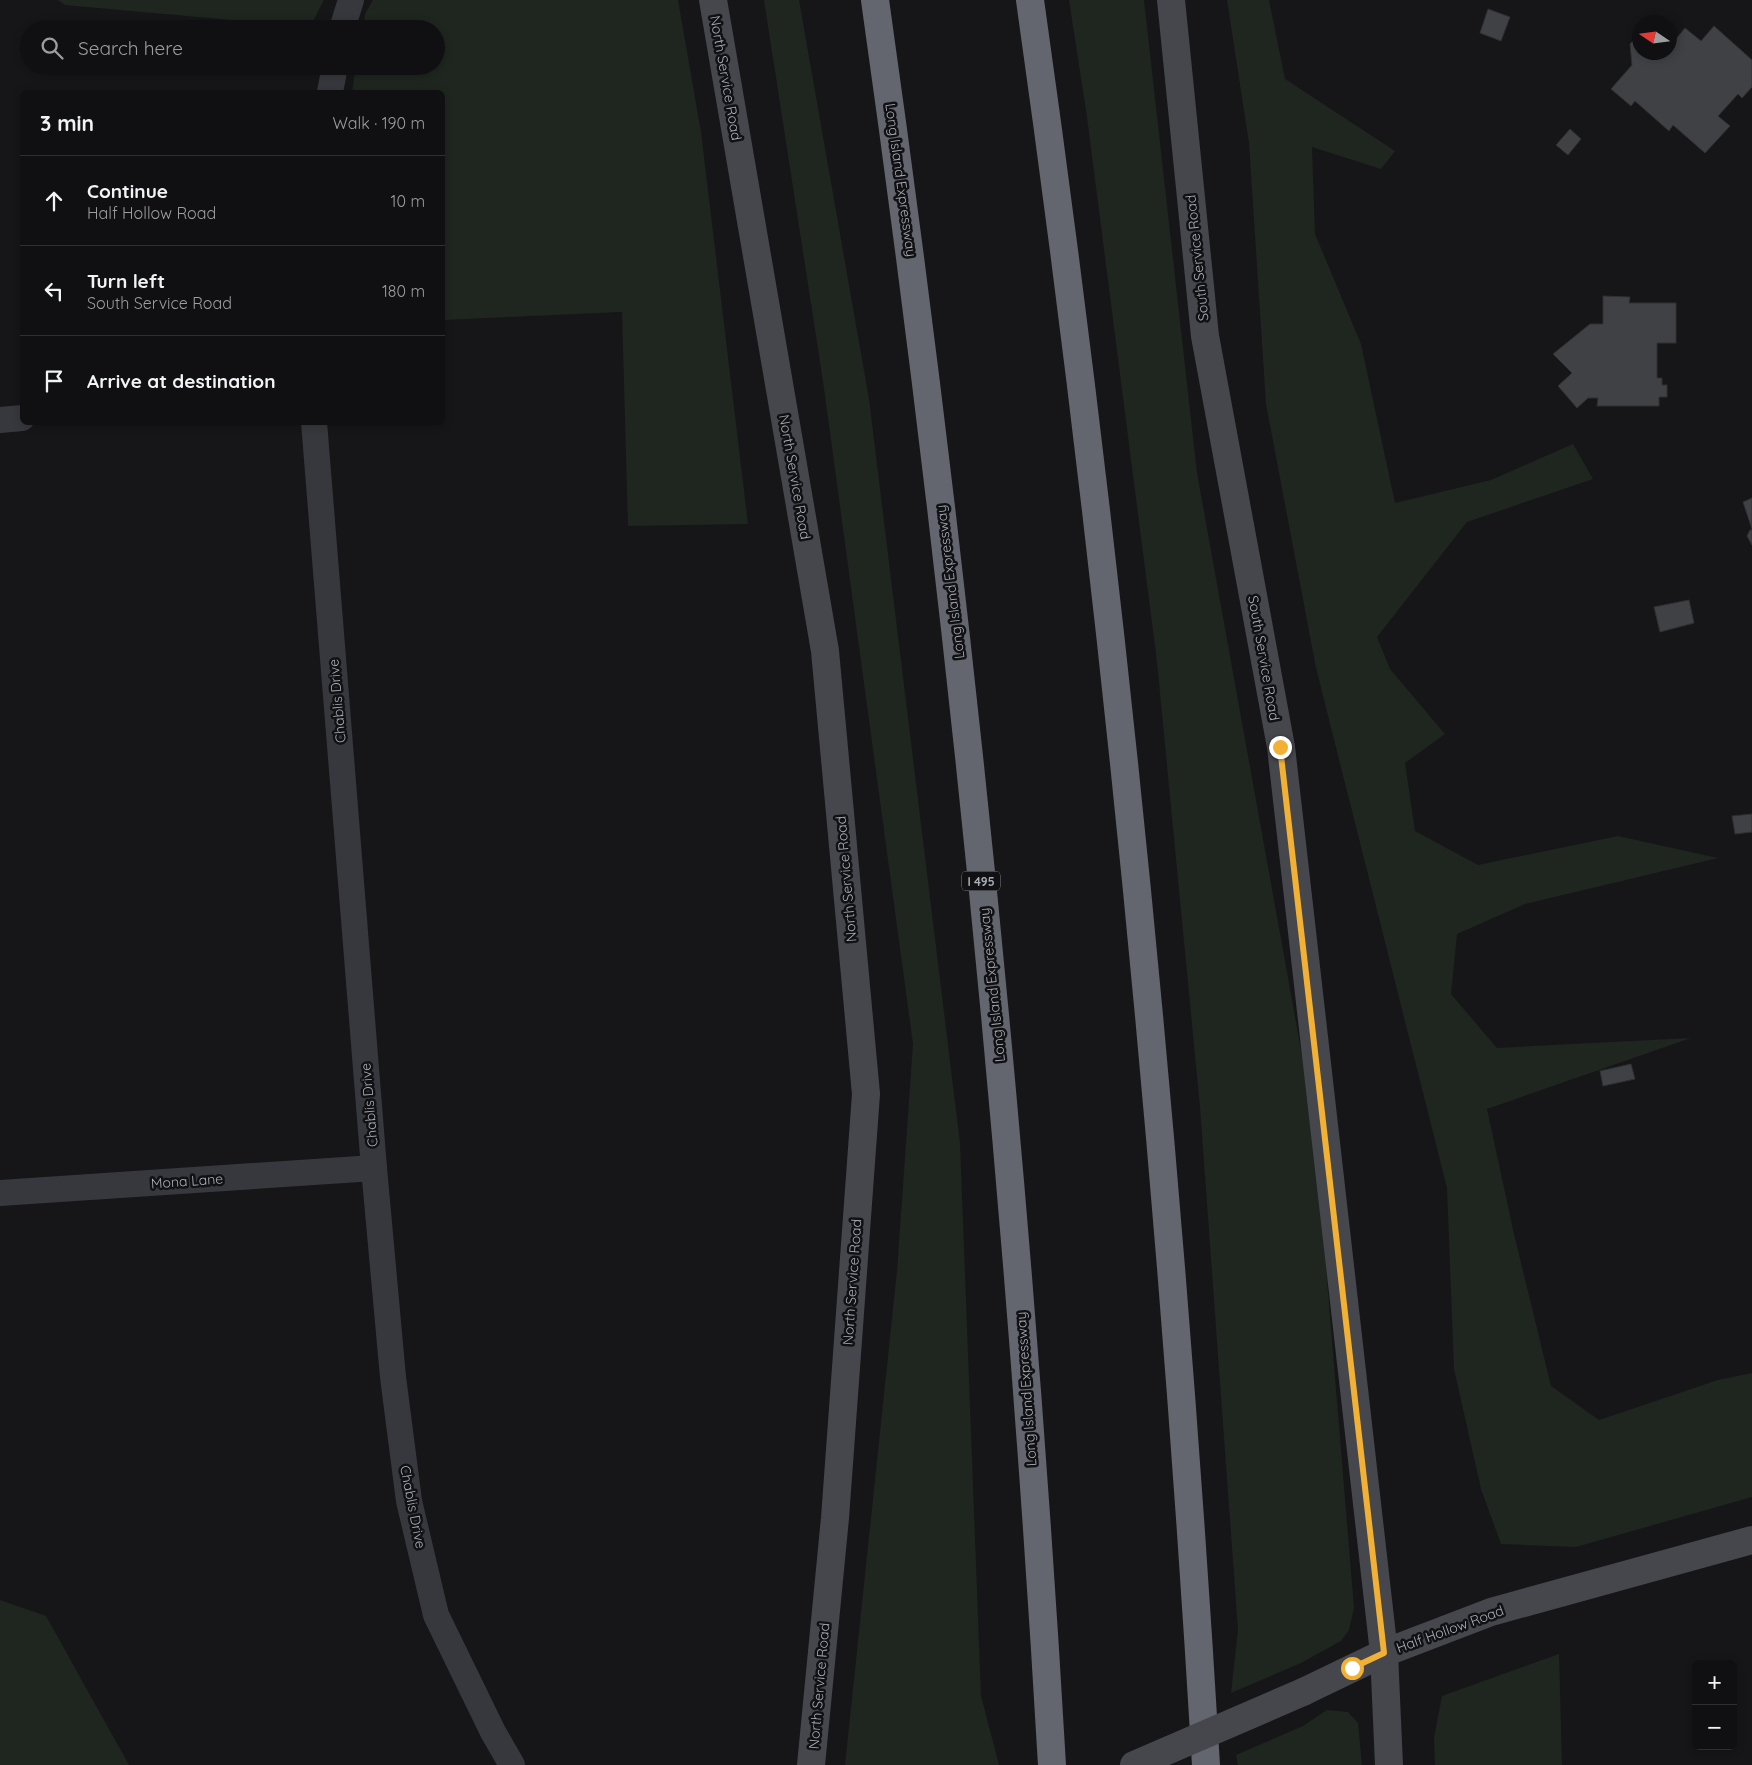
<!DOCTYPE html>
<meta charset="utf-8">
<style>
:root{--surface:#101012;--page:#19191b;--text:#f1f3f6;--muted:#9c9d9f;--line:#303032}
body{margin:0;font-family:Quicksand,sans-serif;background:var(--page);color:var(--text)}
.controls{position:absolute;right:15px;bottom:15px;display:grid;overflow:hidden;border-radius:8px;box-shadow:0 2px 8px #0003}
.controls button{width:45px;height:45px;display:grid;place-items:center;padding:0;border:0;border-bottom:1px solid var(--line);background:var(--surface);color:var(--text);font:25px sans-serif}
.compass{position:absolute;left:1632px;top:15px;width:45px;height:45px;border-radius:50%;background:var(--surface);box-shadow:0 2px 8px #0003;rotate:283deg}
.stop{position:absolute;width:15px;height:15px;margin:-11px;border:4px solid #f2b134;border-radius:50%;background:#fff}
.stop.end{background:#f2b134;border-color:#fff;box-shadow:0 1px 5px #0008}
.list{margin:0;padding:0;list-style:none}
h2{display:flex;justify-content:space-between;align-items:center;height:65px;margin:0;padding:0 20px;font-size:21px}
h2 small{font-size:16px;font-weight:400;color:var(--muted)}
.list li{display:grid;grid-template-columns:32px 1fr auto;gap:15px;align-items:center;box-sizing:border-box;height:90px;padding:0 20px;border-top:1px solid var(--line)}
.list b{display:block;font-size:19px;white-space:nowrap}
.list p{margin:0;font-size:16px;white-space:nowrap;color:var(--muted)}
.list em{font-size:16px;font-style:normal;color:var(--muted)}
.icon{flex:none;width:28px;height:28px;fill:none;stroke:currentColor;stroke-width:2;stroke-linecap:round;stroke-linejoin:round}
.map{position:relative;flex:none;width:1752px;height:1765px;overflow:hidden}
.search{position:absolute;background:var(--surface);box-shadow:0 2px 8px #0003;left:20px;top:20px;width:425px;height:55px;display:flex;align-items:center;gap:12px;box-sizing:border-box;padding:0 18px;border-radius:28px;color:var(--muted);font-size:19px}
.panel{position:absolute;background:var(--surface);box-shadow:0 2px 8px #0003;left:20px;top:90px;width:425px;height:335px;border-radius:8px}
.map>svg:first-child{display:block}
</style>
<div class="map">
<svg width="1752" height="1765" viewBox="0 0 1752 1765">
<rect width="100%" height="100%" fill="#161618"/>
<g fill="#1e261f">
<path d="M 58,0 L 324,0 L 310,27 L 65,5 Z"/>
<path d="M 373,0 L 678,0 L 701,132 L 748,524 L 628,526 L 622,312 L 443,320 L 442,92 L 352,92 L 356,66 L 436,66 L 436,29 L 363,29 L 365,14 Z"/>
<path d="M 764,0 L 799,0 L 869,399 L 960,1143 L 981,1696 L 999,1765 L 845,1765 L 897,1271 L 913,1044 L 823,381 Z"/>
<path d="M 1069,0 L 1144,0 L 1197,473 L 1314,1122 L 1354,1608 L 1349,1630 L 1341,1641 L 1301,1663 L 1231,1693 L 1238,1630 L 1200,1107 L 1157,662 L 1087,117 Z"/>
<path d="M 1227,0 L 1269,0 L 1285,79 L 1395,151 L 1381,169 L 1312,147 L 1315,234 L 1361,344 L 1395,503 L 1491,480 L 1573,444 L 1593,479 L 1467,522 L 1377,637 L 1390,669 L 1445,734 L 1405,763 L 1415,831 L 1478,865 L 1618,836 L 1718,858 L 1525,904 L 1457,934 L 1451,994 L 1497,1048 L 1691,1038 L 1487,1109 L 1514,1234 L 1551,1386 L 1599,1420 L 1718,1380 L 1752,1373 L 1752,1497 L 1576,1547 L 1501,1544 L 1481,1489 L 1454,1369 L 1447,1188 L 1316,668 L 1266,404 L 1249,143 Z"/>
<path d="M 0,1600 L 46,1616 L 129,1765 L 0,1765 Z"/>
<path d="M 1559,1654 L 1562,1765 L 1435,1765 L 1434,1738 L 1442,1696 Z"/>
<path d="M 1327,1710 L 1348,1712 L 1358,1723 L 1362,1765 L 1238,1765 L 1236,1755 L 1303,1726 Z"/>
</g>
<g fill="#404145" stroke="#303034">
<path d="M 1488,9 L 1510,17 L 1501,41 L 1480,33 Z"/>
<path d="M 1714,26 L 1752,60 L 1752,87 L 1742,98 L 1738,94 L 1718,116 L 1730,126 L 1705,153 L 1673,125 L 1669,131 L 1635,101 L 1631,106 L 1611,89 L 1632,65 L 1630,44 L 1640,33 L 1640,52 L 1670,52 L 1670,46 L 1685,28 L 1701,41 Z"/>
<path d="M 1570,129 L 1581,139 L 1568,155 L 1556,145 Z"/>
<path d="M 1603,296 L 1630,297 L 1629,303 L 1676,303 L 1676,343 L 1657,343 L 1657,378 L 1662,378 L 1662,385 L 1667,385 L 1667,397 L 1659,397 L 1659,406 L 1597,406 L 1598,398 L 1588,398 L 1577,408 L 1558,386 L 1572,373 L 1553,354 L 1590,324 L 1603,324 Z"/>
<path d="M 1752,498 L 1752,529 L 1743,502 Z"/>
<path d="M 1750,530 L 1752,530 L 1752,545 L 1747,536 Z"/>
<path d="M 1689,600 L 1694,623 L 1660,632 L 1654,607 Z"/>
<path d="M 1752,814 L 1752,832 L 1735,834 L 1732,816 Z"/>
<path d="M 1631,1064 L 1635,1079 L 1603,1086 L 1600,1071 Z"/>
</g>
<g fill="none" stroke-linecap="round" stroke-linejoin="round">
<g stroke="#37383d" stroke-width="26">
<path d="M 342,29 L 351,0"/>
<path d="M 330,92 L 335,66"/>
<path d="M 0,420 L 22,418"/>
<path d="M 314,422 L 374,1168 L 393,1377 L 409,1501 L 436,1615 L 493,1732 L 512,1765"/>
<path d="M 0,1193 L 374,1168"/>
</g>
<g stroke="#45474d" stroke-width="28">
<path d="M 713,0 L 825,651 L 866,1094 L 835,1518 L 811,1765"/>
<path d="M 1171,0 L 1205,336 L 1281,747 L 1384,1653 L 1389,1765"/>
<path d="M 1303,1692 L 1384,1653 L 1491,1612 L 1752,1540"/>
</g>
<g stroke="#63666e" stroke-width="28">
<path d="M 875,0 C 958,585 1018,1175 1052,1765"/>
<path d="M 1030,0 C 1113,585 1171,1175 1206,1765"/>
</g>
<path stroke="#45474d" stroke-width="28" d="M 1134,1765 L 1303,1692"/>
</g>
<g fill="none" stroke-linecap="round" stroke-linejoin="round">
<path stroke="#f2b134" stroke-width="6" d="M 1280,747 L 1384,1653 L 1352,1668"/>
</g>
<g text-anchor="middle" dominant-baseline="central" stroke-width="5" stroke-linejoin="round" paint-order="stroke">
<rect fill="#111113" stroke="#7b7e86" stroke-width="1" x="962" y="871.5" width="38" height="19" rx="4"/>
<g font-size="12" font-weight="bold" fill="#a8adb8">
<text x="981" y="881">I 495</text>
</g>
<g font-size="14" fill="#a8adb8" stroke="#111113">
<text transform="translate(726 78) rotate(80)">North Service Road</text>
<text transform="translate(901 180) rotate(82)">Long Island Expressway</text>
<text transform="translate(1197 258) rotate(-96)">South Service Road</text>
<text transform="translate(795 477) rotate(80)">North Service Road</text>
<text transform="translate(950 582) rotate(-97)">Long Island Expressway</text>
<text transform="translate(1264 658) rotate(80)">South Service Road</text>
<text transform="translate(337 701) rotate(-95)">Chablis Drive</text>
<text transform="translate(846 879) rotate(-95)">North Service Road</text>
<text transform="translate(992 985) rotate(-96)">Long Island Expressway</text>
<text transform="translate(369 1105) rotate(-95)">Chablis Drive</text>
<text transform="translate(187 1181) rotate(-4)">Mona Lane</text>
<text transform="translate(852 1282) rotate(-86)">North Service Road</text>
<text transform="translate(1026 1389) rotate(-94)">Long Island Expressway</text>
<text transform="translate(413 1507) rotate(79)">Chablis Drive</text>
<text transform="translate(1450 1629) rotate(-20)">Half Hollow Road</text>
<text transform="translate(819 1686) rotate(-85)">North Service Road</text>
</g>
</g>
</svg>
<div class="controls">
<button>+</button>
<button>−</button>
</div>
<svg class="compass" viewBox="-18 -18 36 36"><path d="M0-13l5 13h-10z" fill="#e53935"/><path d="M0 13l5-13h-10z" fill="#9c9d9f"/></svg>
<div class="stop" style="left:1352px;top:1668px"></div>
<div class="stop end" style="left:1280px;top:747px"></div>
<div class="search"><svg class="icon" aria-label="search" viewBox="0 0 24 24"><circle cx="10" cy="10" r="6"/><path d="M15 15l6 6"/></svg>Search here</div>
<section class="panel">
<h2>3 min<small>Walk · 190 m</small></h2>
<ul class="list">
<li><svg class="icon" aria-label="ahead" viewBox="0 0 24 24"><path d="M12 20V5M6 11l6-6 6 6"/></svg><div><b>Continue</b><p>Half Hollow Road</p></div><em>10 m</em></li>
<li><svg class="icon" aria-label="left" viewBox="0 0 24 24"><path d="M17 20v-9H6M10 6l-5 5 5 5"/></svg><div><b>Turn left</b><p>South Service Road</p></div><em>180 m</em></li>
<li><svg class="icon" aria-label="arrive" viewBox="0 0 24 24"><path d="M6 21V4h12l-3 4 3 4H6"/></svg><div><b>Arrive at destination</b></div></li>
</ul>
</section>
</div>
